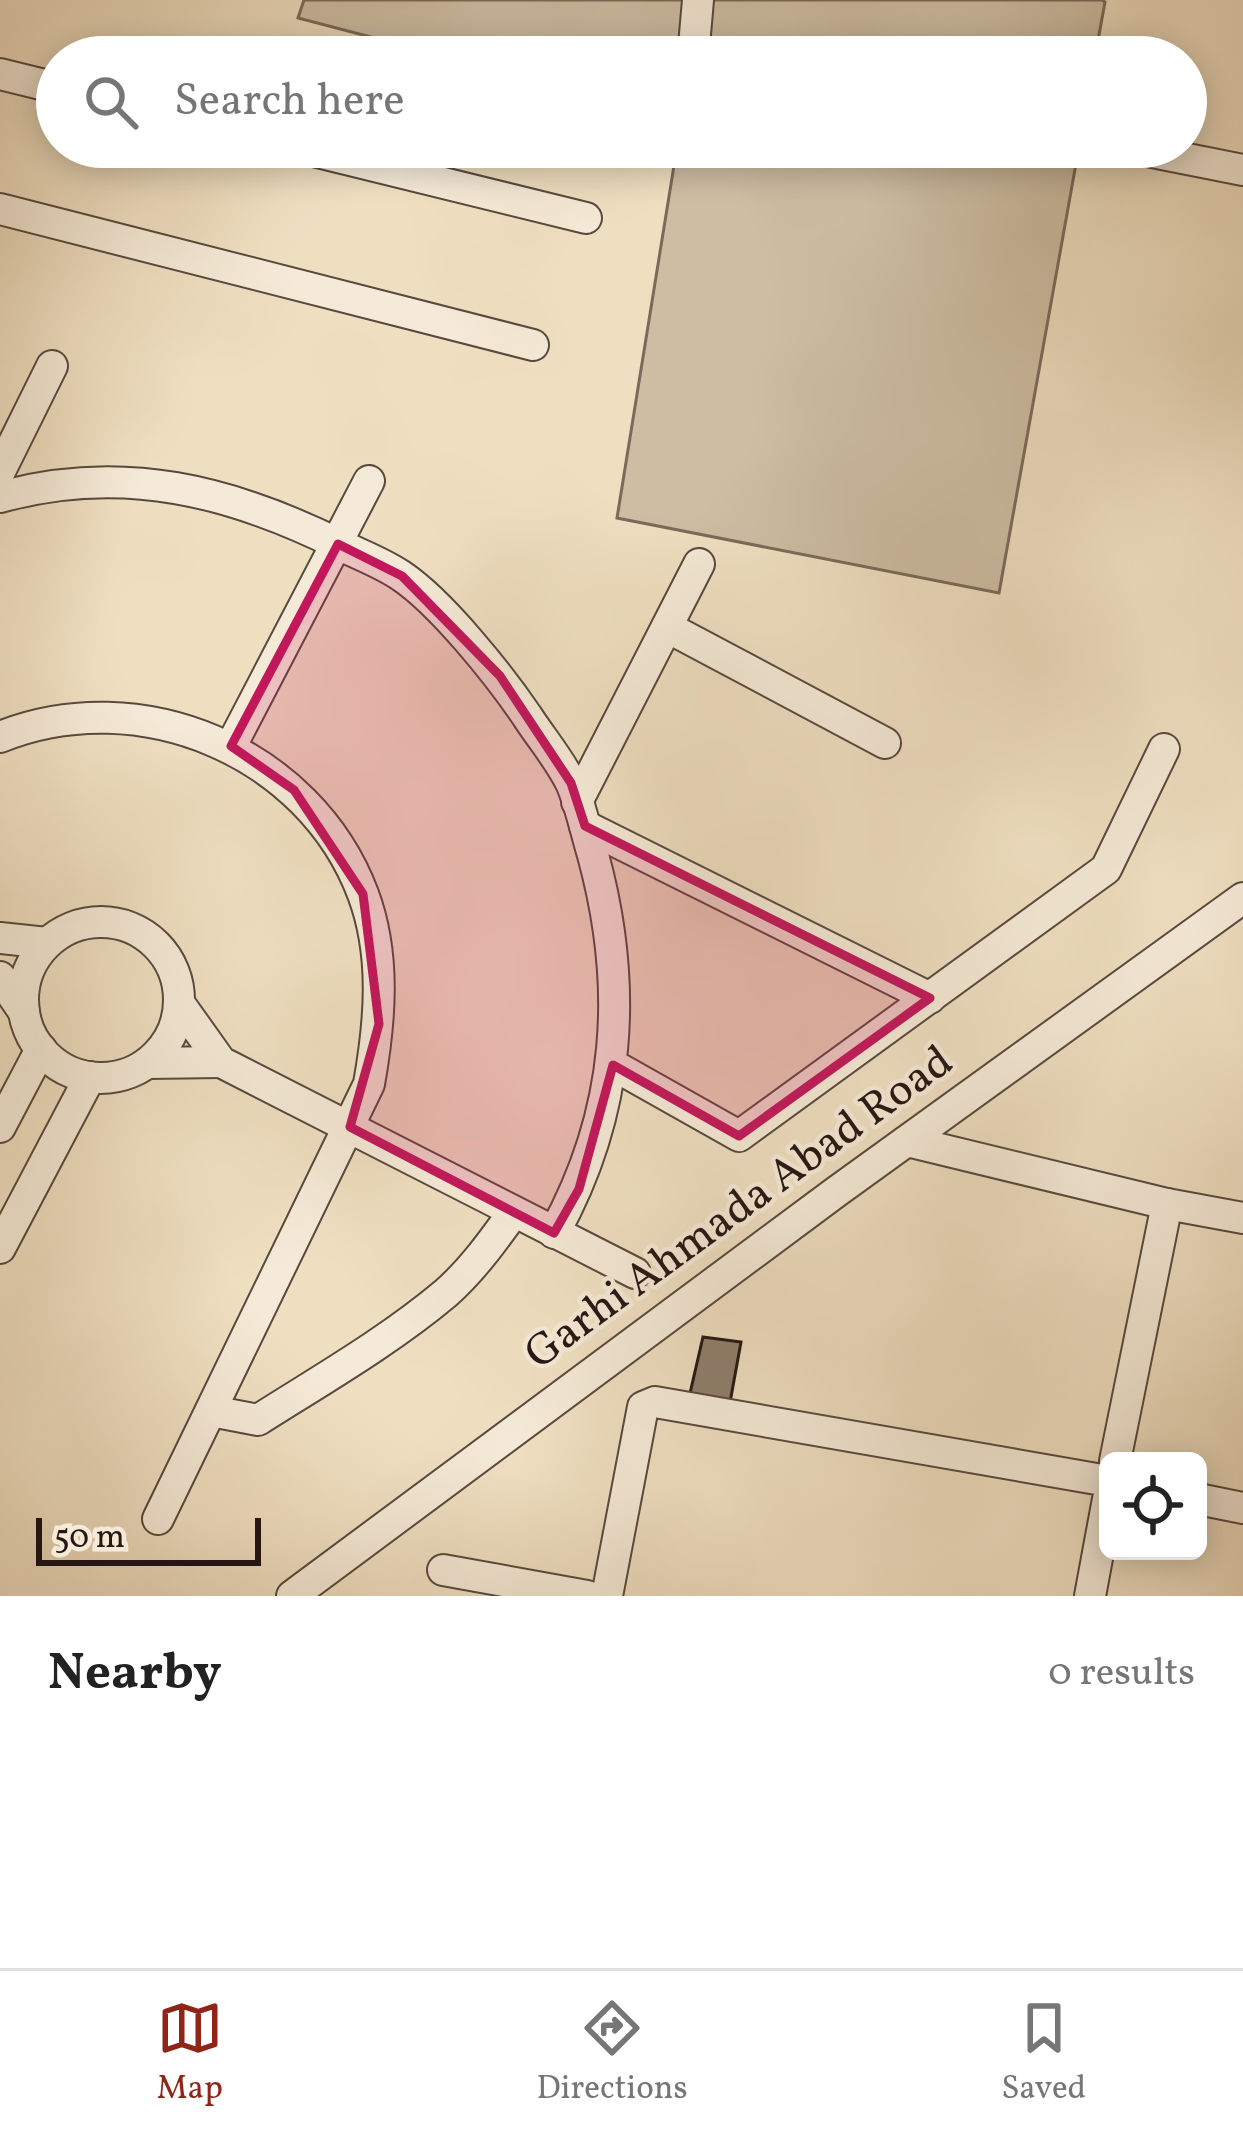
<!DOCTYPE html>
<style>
:root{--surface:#fff;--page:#f2f2f2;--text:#222;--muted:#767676;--line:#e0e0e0;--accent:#8f2418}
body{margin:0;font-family:Vollkorn,serif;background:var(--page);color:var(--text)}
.controls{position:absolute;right:36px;bottom:36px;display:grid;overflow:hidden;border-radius:18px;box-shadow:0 6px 30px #0003}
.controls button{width:108px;height:108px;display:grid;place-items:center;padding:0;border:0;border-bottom:3px solid var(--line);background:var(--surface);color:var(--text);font:60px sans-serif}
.scale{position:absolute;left:36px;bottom:30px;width:225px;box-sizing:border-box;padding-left:12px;border:6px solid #261712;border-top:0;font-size:33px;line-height:42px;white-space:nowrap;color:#261712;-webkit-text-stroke:9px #f5ead7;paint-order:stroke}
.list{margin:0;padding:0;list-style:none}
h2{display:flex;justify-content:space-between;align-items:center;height:156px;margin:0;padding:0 48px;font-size:51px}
h2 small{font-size:39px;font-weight:400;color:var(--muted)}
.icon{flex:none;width:66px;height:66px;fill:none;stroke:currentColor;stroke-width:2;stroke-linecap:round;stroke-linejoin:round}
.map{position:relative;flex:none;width:1243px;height:1596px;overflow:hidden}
.search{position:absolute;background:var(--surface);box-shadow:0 6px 30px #0003;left:36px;right:36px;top:36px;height:132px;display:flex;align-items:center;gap:30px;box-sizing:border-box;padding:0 42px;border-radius:66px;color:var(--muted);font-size:45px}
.sheet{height:372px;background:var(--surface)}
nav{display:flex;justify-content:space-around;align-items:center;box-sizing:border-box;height:168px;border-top:3px solid var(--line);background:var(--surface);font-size:33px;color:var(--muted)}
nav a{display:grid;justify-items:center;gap:6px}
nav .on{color:var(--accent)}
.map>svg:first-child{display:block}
</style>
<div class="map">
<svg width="1243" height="1596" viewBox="0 0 1243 1596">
<rect width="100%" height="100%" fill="#efdfc1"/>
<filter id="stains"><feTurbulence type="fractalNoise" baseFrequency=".00167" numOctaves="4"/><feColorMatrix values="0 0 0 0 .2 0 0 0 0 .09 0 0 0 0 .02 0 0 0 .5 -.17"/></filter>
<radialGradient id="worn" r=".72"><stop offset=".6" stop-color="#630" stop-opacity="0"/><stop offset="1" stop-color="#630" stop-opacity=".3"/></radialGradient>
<g fill="#cdbda3" stroke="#7a6a5a" stroke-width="3">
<path d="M 304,0 L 1102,0 L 1105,2 L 1095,57 L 447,57 L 298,18 Z"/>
<path d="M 677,147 L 1079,147 L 999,593 L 617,518 Z"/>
</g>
<path fill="#8f7f6d" stroke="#261712" stroke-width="3" d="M 703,1337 L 741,1342 L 729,1408 L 688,1402 Z"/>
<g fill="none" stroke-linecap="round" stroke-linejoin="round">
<defs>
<g id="minor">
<path d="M 693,57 L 698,0"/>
<path d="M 0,74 L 57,88"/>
<path d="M 297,147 L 586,218"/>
<path d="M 1127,147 L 1243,170"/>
<path d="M 0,209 L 533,345"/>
<path d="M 0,471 L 52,366"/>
<path d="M 0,497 C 123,463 232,491 342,546 C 361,555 382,563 400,575 C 441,602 499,675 527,716 C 541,738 561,761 572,785 C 581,807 586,832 593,855 C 629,987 621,1112 554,1233"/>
<path d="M 667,627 L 885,743"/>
<path d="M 0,737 C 139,681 309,751 363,894 C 386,955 380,1022 369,1084 L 158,1519"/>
<path d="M 231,746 L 369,481"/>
<path d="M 577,802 L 699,564"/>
<path d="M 585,826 L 930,998"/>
<circle cx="101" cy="1000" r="78"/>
<path d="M 0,938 L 47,943"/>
<path d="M 0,977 L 24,1012"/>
<path d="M 179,1003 L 221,1062 L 635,1273"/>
<path d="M 148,1063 L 221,1062"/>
<path d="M 613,1065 L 739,1136 L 1106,869 L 1164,749"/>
<path d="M 0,1127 L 41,1049"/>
<path d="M 907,1141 L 1167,1204 L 1115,1461"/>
<path d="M 1167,1204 L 1243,1218"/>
<path d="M 0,1248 L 90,1077"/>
<path d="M 211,1411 L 258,1420 C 321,1380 389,1341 446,1293 C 472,1270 493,1241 513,1213"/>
<path d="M 1198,1499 L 1243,1508"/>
<path d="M 443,1570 L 587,1596"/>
<path d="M 292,1596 L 836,1192 L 1243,898"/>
<path d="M 607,1596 L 643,1407 L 655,1402 L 1108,1481"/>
<path d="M 1090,1596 L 1108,1499"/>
</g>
</defs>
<use href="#minor" stroke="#58493e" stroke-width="34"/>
<use href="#minor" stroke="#f5ead7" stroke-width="30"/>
</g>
<path fill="#c2185b" fill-opacity="0.2" stroke="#c2185b" stroke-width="9" stroke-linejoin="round" d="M 338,544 L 402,576 L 500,676 L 571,783 L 585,826 L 930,998 L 739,1136 L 613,1065 L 579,1189 L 554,1233 L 350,1127 L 379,1024 L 363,894 L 294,790 L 231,746 Z"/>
<g text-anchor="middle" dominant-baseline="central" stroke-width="9" stroke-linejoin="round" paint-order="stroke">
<g font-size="45" fill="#261712" stroke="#f5ead7">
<text transform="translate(740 1209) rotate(-36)">Garhi Ahmada Abad Road</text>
</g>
</g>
<rect width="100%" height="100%" filter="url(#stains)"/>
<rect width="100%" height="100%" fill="url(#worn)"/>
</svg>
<div class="controls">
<button><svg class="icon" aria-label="locate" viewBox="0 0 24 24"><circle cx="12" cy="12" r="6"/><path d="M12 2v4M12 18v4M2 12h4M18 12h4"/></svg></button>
</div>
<div class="scale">50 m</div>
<div class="search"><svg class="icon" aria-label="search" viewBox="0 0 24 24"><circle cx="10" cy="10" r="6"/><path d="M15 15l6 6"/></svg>Search here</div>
</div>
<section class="sheet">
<h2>Nearby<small>0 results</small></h2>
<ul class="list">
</ul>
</section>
<nav>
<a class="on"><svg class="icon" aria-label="map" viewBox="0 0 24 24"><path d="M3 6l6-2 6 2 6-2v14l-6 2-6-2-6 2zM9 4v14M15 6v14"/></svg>Map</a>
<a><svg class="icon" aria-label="directions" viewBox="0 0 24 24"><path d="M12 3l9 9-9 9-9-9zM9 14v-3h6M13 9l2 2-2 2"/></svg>Directions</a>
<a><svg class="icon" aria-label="saved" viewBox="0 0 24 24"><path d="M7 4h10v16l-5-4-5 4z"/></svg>Saved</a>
</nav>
